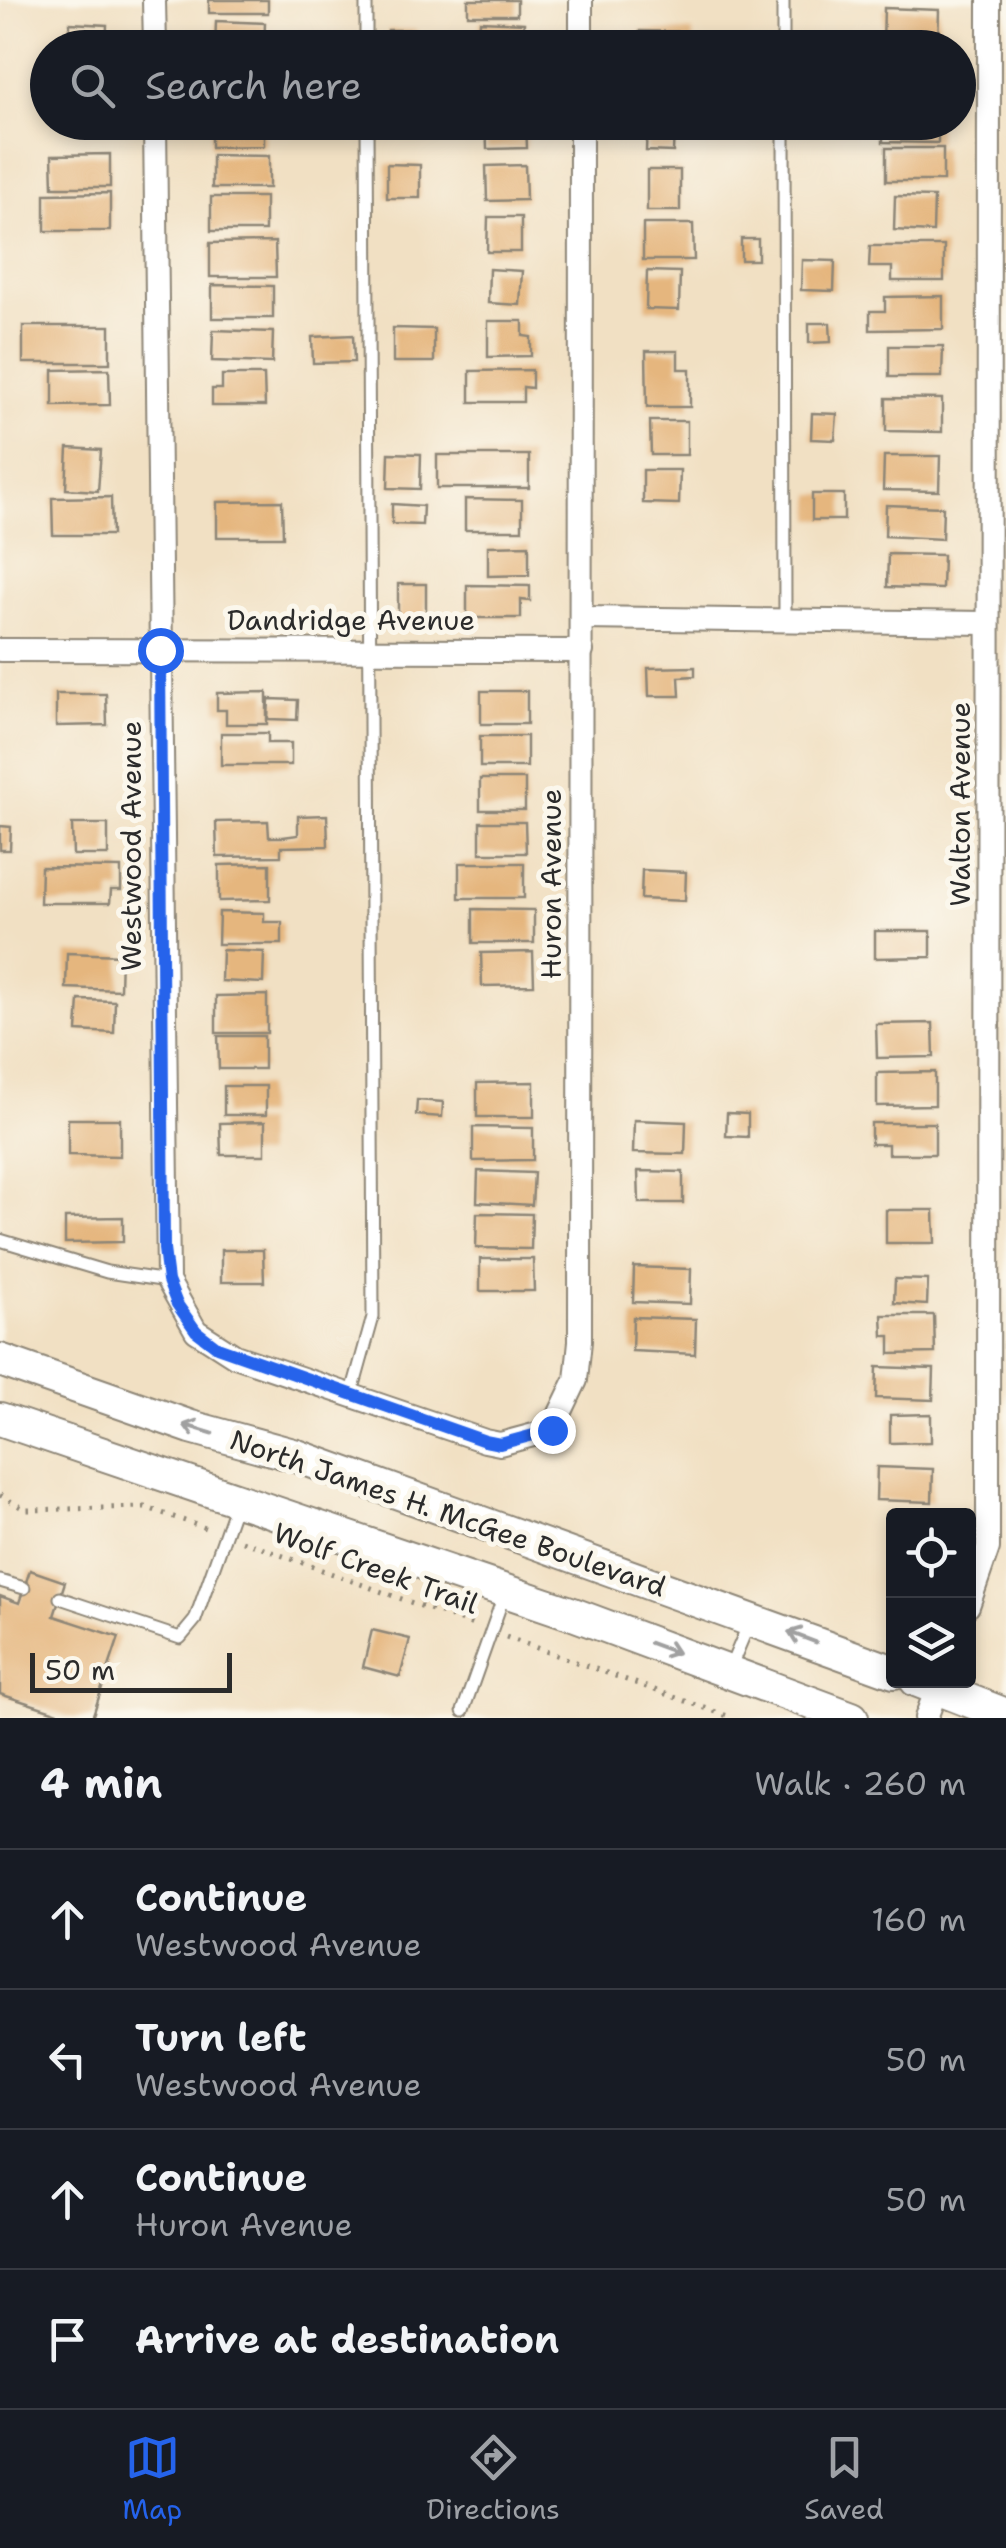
<!DOCTYPE html>
<meta charset="utf-8">
<style>
:root{--surface:#171b24;--page:#20242c;--text:#f1f3f6;--muted:#9ea1a6;--line:#363941;--accent:#2563eb}
body{margin:0;font-family:"Shantell Sans",sans-serif;background:var(--page);color:var(--text)}
.controls{position:absolute;right:30px;bottom:30px;display:grid;overflow:hidden;border-radius:10px;box-shadow:0 5px 15px #0003}
.controls button{width:90px;height:90px;display:grid;place-items:center;padding:0;border:0;border-bottom:2px solid var(--line);background:var(--surface);color:var(--text);font:50px sans-serif}
.scale{position:absolute;left:30px;bottom:25px;width:202px;box-sizing:border-box;padding-left:10px;border:5px solid #2b2b2b;border-top:0;font-size:28px;line-height:35px;white-space:nowrap;color:#2b2b2b;-webkit-text-stroke:8px #fbf7ec;paint-order:stroke}
.stop{position:absolute;width:30px;height:30px;margin:-22px;border:8px solid #2563eb;border-radius:50%;background:#fff}
.stop.end{background:#2563eb;border-color:#fff;box-shadow:0 2px 10px #0008}
.list{margin:0;padding:0;list-style:none}
h2{display:flex;justify-content:space-between;align-items:center;height:130px;margin:0;padding:0 40px;font-size:42px}
h2 small{font-size:32px;font-weight:400;color:var(--muted)}
.list li{display:grid;grid-template-columns:65px 1fr auto;gap:30px;align-items:center;box-sizing:border-box;height:140px;padding:0 40px;border-top:2px solid var(--line)}
.list b{display:block;font-size:38px;white-space:nowrap}
.list p{margin:0;font-size:32px;white-space:nowrap;color:var(--muted)}
.list em{font-size:32px;font-style:normal;color:var(--muted)}
.icon{flex:none;width:55px;height:55px;fill:none;stroke:currentColor;stroke-width:2;stroke-linecap:round;stroke-linejoin:round}
.map{position:relative;flex:none;width:1006px;height:1718px;overflow:hidden}
.search{position:absolute;background:var(--surface);box-shadow:0 5px 15px #0003;left:30px;right:30px;top:30px;height:110px;display:flex;align-items:center;gap:25px;box-sizing:border-box;padding:0 35px;border-radius:55px;color:var(--muted);font-size:38px}
.sheet{height:690px;background:var(--surface)}
nav{display:flex;justify-content:space-around;align-items:center;box-sizing:border-box;height:140px;border-top:2px solid var(--line);background:var(--surface);font-size:28px;color:var(--muted)}
nav a{display:grid;justify-items:center;gap:5px}
nav .on{color:var(--accent)}
.map>svg:first-child{display:block}
</style>
<div class="map">
<svg width="1006" height="1718" viewBox="0 0 1006 1718">
<rect width="100%" height="100%" fill="#fbf7ec"/>
<filter id="ink" filterUnits="userSpaceOnUse"><feTurbulence type="fractalNoise" baseFrequency=".01" numOctaves="2"/><feDisplacementMap in="SourceGraphic" scale="20" xChannelSelector="R" yChannelSelector="G"/><feConvolveMatrix kernelMatrix="1 2 1 2 8 2 1 2 1" color-interpolation-filters="sRGB"/></filter>
<filter id="wash" filterUnits="userSpaceOnUse"><feTurbulence type="fractalNoise" baseFrequency=".0048" numOctaves="4" result="noise"/><feDisplacementMap in="SourceGraphic" scale="40" xChannelSelector="R" yChannelSelector="G"/><feGaussianBlur stdDeviation="2.25" result="paint"/><feColorMatrix in="noise" values="0 0 0 0 0 0 0 0 0 0 0 0 0 0 0 0 0 1.4 0 .05"/><feComposite in="paint" operator="in"/></filter>
<g filter="url(#wash)">
<rect width="100%" height="100%" fill="#f1e0c3"/>
<g id="blocks">
<g fill="#e5b67e">
<rect x="209" y="0" width="59" height="13"/>
<rect x="468" y="0" width="49" height="15"/>
<path d="M 884,8 L 939,10 L 938,45 L 883,44 Z"/>
<path d="M 216,21 L 265,23 L 264,48 L 215,48 Z"/>
<path d="M 480,21 L 524,23 L 523,48 L 479,48 Z"/>
<path d="M 70,23 L 107,25 L 106,48 L 69,48 Z"/>
<rect x="388" y="30" width="28" height="18"/>
<path d="M 640,31 L 693,32 L 693,48 L 640,48 Z"/>
<path d="M 48,63 L 48,103 L 41,103 L 40,64 Z"/>
<path d="M 211,122 L 264,122 L 264,146 L 211,147 Z"/>
<path d="M 486,122 L 526,122 L 527,148 L 487,149 Z"/>
<path d="M 883,122 L 938,122 L 938,143 L 883,142 Z"/>
<path d="M 647,124 L 674,125 L 673,152 L 646,151 Z"/>
<rect x="886" y="148" width="57" height="33"/>
<path d="M 110,154 L 110,187 L 53,187 L 52,155 Z"/>
<path d="M 212,155 L 269,156 L 269,188 L 212,188 Z"/>
<path d="M 387,164 L 420,165 L 420,198 L 387,198 Z"/>
<path d="M 525,165 L 526,200 L 487,201 L 486,166 Z"/>
<rect x="647" y="170" width="33" height="41"/>
<path d="M 110,193 L 110,231 L 45,231 L 45,194 Z"/>
<path d="M 895,196 L 934,197 L 933,232 L 894,230 Z"/>
<rect x="211" y="197" width="54" height="34"/>
<path d="M 488,217 L 521,217 L 521,252 L 487,252 Z"/>
<path d="M 643,224 L 693,224 L 694,260 L 643,260 Z"/>
<rect x="741" y="239" width="17" height="21"/>
<path d="M 275,242 L 276,277 L 210,277 L 210,243 Z"/>
<path d="M 870,246 L 944,246 L 944,281 L 892,281 L 892,267 L 869,267 Z"/>
<path d="M 802,260 L 835,261 L 834,291 L 801,290 Z"/>
<path d="M 489,269 L 522,271 L 520,305 L 488,303 Z"/>
<path d="M 647,271 L 680,272 L 679,310 L 646,309 Z"/>
<path d="M 212,285 L 273,286 L 273,318 L 212,318 Z"/>
<path d="M 943,296 L 943,329 L 870,330 L 870,311 L 885,311 L 885,297 Z"/>
<path d="M 488,321 L 523,321 L 523,336 L 531,337 L 531,356 L 488,357 Z"/>
<path d="M 809,323 L 830,323 L 831,342 L 809,343 Z"/>
<rect x="23" y="326" width="87" height="37"/>
<path d="M 393,328 L 434,329 L 434,362 L 393,362 Z"/>
<path d="M 213,330 L 273,332 L 272,363 L 212,361 Z"/>
<path d="M 353,335 L 354,362 L 313,363 L 312,337 Z"/>
<path d="M 889,346 L 943,346 L 942,377 L 889,377 Z"/>
<path d="M 646,351 L 678,351 L 678,369 L 690,369 L 690,407 L 647,407 Z"/>
<path d="M 109,369 L 110,405 L 53,406 L 53,370 Z"/>
<path d="M 532,370 L 532,388 L 523,387 L 523,402 L 470,402 L 470,371 Z"/>
<path d="M 222,375 L 264,375 L 265,406 L 212,406 L 212,389 L 222,389 Z"/>
<path d="M 886,398 L 942,399 L 942,432 L 886,431 Z"/>
<path d="M 812,413 L 837,414 L 835,440 L 811,439 Z"/>
<path d="M 650,421 L 687,421 L 687,455 L 651,455 Z"/>
<path d="M 68,448 L 101,450 L 98,491 L 66,489 Z"/>
<path d="M 389,453 L 421,454 L 420,489 L 388,488 Z"/>
<rect x="437" y="455" width="92" height="33"/>
<path d="M 884,456 L 940,456 L 939,491 L 883,490 Z"/>
<path d="M 643,470 L 680,470 L 679,504 L 643,503 Z"/>
<rect x="812" y="494" width="32" height="26"/>
<path d="M 111,497 L 112,535 L 53,535 L 52,498 Z"/>
<path d="M 465,499 L 522,500 L 522,530 L 465,530 Z"/>
<path d="M 282,501 L 283,537 L 217,537 L 217,502 Z"/>
<path d="M 392,504 L 423,506 L 422,525 L 392,524 Z"/>
<path d="M 886,505 L 943,507 L 942,539 L 885,536 Z"/>
<path d="M 529,545 L 529,575 L 488,576 L 488,546 Z"/>
<path d="M 888,554 L 943,555 L 942,589 L 887,587 Z"/>
<rect x="398" y="584" width="28" height="35"/>
<path d="M 467,585 L 530,586 L 530,601 L 521,600 L 521,618 L 467,618 Z"/>
<path d="M 695,667 L 695,676 L 679,677 L 680,696 L 649,696 L 648,668 Z"/>
<rect x="481" y="691" width="46" height="33"/>
<path d="M 267,692 L 267,724 L 226,724 L 226,710 L 217,710 L 217,693 Z"/>
<path d="M 56,694 L 106,694 L 107,725 L 56,726 Z"/>
<path d="M 269,699 L 298,700 L 297,720 L 268,719 Z"/>
<path d="M 221,733 L 268,733 L 268,743 L 291,743 L 291,765 L 221,765 Z"/>
<rect x="480" y="736" width="47" height="31"/>
<rect x="480" y="779" width="45" height="31"/>
<path d="M 327,815 L 328,846 L 281,847 L 281,856 L 217,857 L 216,822 L 268,821 L 269,837 L 283,837 L 298,835 L 298,816 Z"/>
<path d="M 480,822 L 525,822 L 526,853 L 480,853 Z"/>
<path d="M 72,824 L 108,824 L 108,855 L 73,855 Z"/>
<path d="M 0,826 L 11,827 L 10,850 L 0,850 Z"/>
<rect x="459" y="863" width="65" height="35"/>
<path d="M 270,864 L 270,900 L 219,901 L 219,865 Z"/>
<path d="M 41,867 L 121,868 L 121,890 L 111,890 L 110,903 L 40,903 Z"/>
<path d="M 642,870 L 686,872 L 685,901 L 641,899 Z"/>
<path d="M 473,909 L 534,910 L 534,943 L 473,943 Z"/>
<path d="M 219,912 L 264,913 L 264,922 L 282,922 L 282,944 L 218,944 Z"/>
<path d="M 875,931 L 931,931 L 931,957 L 875,958 Z"/>
<path d="M 222,950 L 264,952 L 263,983 L 221,981 Z"/>
<path d="M 533,952 L 534,985 L 482,986 L 481,953 Z"/>
<path d="M 67,953 L 121,955 L 120,990 L 66,988 Z"/>
<path d="M 267,995 L 267,1033 L 216,1033 L 216,996 Z"/>
<path d="M 79,1000 L 115,1001 L 114,1033 L 77,1031 Z"/>
<path d="M 933,1023 L 934,1057 L 877,1058 L 876,1024 Z"/>
<path d="M 218,1036 L 264,1036 L 264,1069 L 219,1069 Z"/>
<path d="M 935,1072 L 935,1105 L 877,1106 L 877,1073 Z"/>
<path d="M 534,1082 L 534,1117 L 477,1117 L 477,1083 Z"/>
<rect x="224" y="1086" width="42" height="29"/>
<path d="M 417,1100 L 443,1102 L 442,1117 L 416,1115 Z"/>
<path d="M 727,1113 L 748,1114 L 748,1137 L 726,1136 Z"/>
<path d="M 68,1119 L 120,1119 L 120,1156 L 68,1155 Z"/>
<path d="M 634,1120 L 686,1122 L 685,1154 L 633,1153 Z"/>
<path d="M 265,1122 L 265,1155 L 221,1155 L 220,1123 Z"/>
<path d="M 871,1123 L 935,1123 L 935,1154 L 888,1154 L 888,1144 L 871,1144 Z"/>
<path d="M 473,1127 L 533,1128 L 533,1160 L 473,1161 Z"/>
<path d="M 478,1171 L 534,1173 L 532,1205 L 477,1202 Z"/>
<path d="M 638,1171 L 683,1172 L 683,1203 L 639,1203 Z"/>
<path d="M 886,1210 L 934,1210 L 935,1243 L 886,1243 Z"/>
<path d="M 477,1213 L 532,1214 L 531,1249 L 476,1248 Z"/>
<path d="M 123,1217 L 123,1242 L 65,1243 L 65,1218 Z"/>
<path d="M 221,1250 L 263,1250 L 264,1282 L 221,1282 Z"/>
<path d="M 480,1259 L 533,1259 L 534,1291 L 480,1291 Z"/>
<path d="M 634,1267 L 691,1269 L 690,1304 L 633,1302 Z"/>
<path d="M 895,1279 L 928,1280 L 927,1305 L 894,1303 Z"/>
<path d="M 882,1315 L 934,1315 L 935,1353 L 890,1354 L 890,1336 L 883,1336 Z"/>
<path d="M 633,1317 L 696,1319 L 695,1354 L 632,1351 Z"/>
<path d="M 877,1367 L 934,1369 L 933,1400 L 876,1398 Z"/>
<path d="M 931,1414 L 931,1442 L 890,1443 L 890,1415 Z"/>
<path d="M 877,1467 L 933,1469 L 932,1502 L 876,1500 Z"/>
<path d="M 30,1570 L 65,1582 L 54,1616 L 119,1637 L 92,1718 L 74,1718 L 0,1694 L 0,1596 L 19,1603 Z"/>
<path d="M 372,1630 L 410,1639 L 400,1677 L 363,1667 Z"/>
</g>
</g>
</g>
<g filter="url(#ink)">
<use href="#blocks" fill-opacity="0" stroke="#8e8677" stroke-width="2.5"/>
<g fill="none" stroke-linecap="round" stroke-linejoin="round">
<defs>
<g id="lane">
<path d="M 366,0 L 366,48"/>
<path d="M 783,0 L 783,48"/>
<path d="M 784,122 L 785,622"/>
<path d="M 0,1240 L 107,1272 L 168,1281"/>
<path d="M 351,1396 L 373,1317 L 367,122"/>
<path d="M 0,1581 L 24,1588"/>
<path d="M 60,1598 L 180,1638 L 195,1620 L 237,1501"/>
<path d="M 730,1668 L 750,1621"/>
<path d="M 463,1711 L 504,1595"/>
</g>
<g id="street">
<path d="M 154,0 L 155,48"/>
<path d="M 581,0 L 581,48"/>
<path d="M 155,122 L 168,1281 L 196,1331 L 235,1356 L 485,1441 L 500,1444 L 552,1430 L 576,1380 L 580,1341 L 581,122"/>
<path d="M 582,618 L 988,623"/>
<path d="M 0,650 L 582,651"/>
<path d="M 968,1606 L 988,1548 L 989,0"/>
<path d="M 926,1718 L 940,1680"/>
</g>
<g id="secondary">
<path d="M 0,1360 L 191,1427 L 297,1456 L 894,1672"/>
<path d="M 0,1419 L 573,1614 L 852,1718"/>
<path d="M 916,1680 L 1006,1715"/>
</g>
</defs>
<use href="#lane" stroke="#8e8677" stroke-width="15"/>
<use href="#street" stroke="#8e8677" stroke-width="26"/>
<use href="#secondary" stroke="#8e8677" stroke-width="36"/>
<g stroke="#8e8677" stroke-width="5" stroke-dasharray="2.5 8" stroke-linecap="butt">
<path d="M 0,1495 L 26,1510 L 145,1507 L 208,1529"/>
<path d="M 242,1541 L 476,1626"/>
<path d="M 506,1637 L 733,1718"/>
</g>
<use href="#lane" stroke="#fff" stroke-width="11"/>
<use href="#street" stroke="#fff" stroke-width="22"/>
<use href="#secondary" stroke="#fff" stroke-width="32"/>
</g>
<defs><path id="oneway-shaft" d="M-6 0H5M1.5-3L5.5 0L1.5 3" fill="none" stroke-width="1.6" stroke-linecap="round" stroke-linejoin="round" transform="scale(2.5)"/></defs>
<g stroke="#a0a0a0">
<use href="#oneway-shaft" transform="translate(198 1429) rotate(-163)"/>
<use href="#oneway-shaft" transform="translate(802 1637) rotate(-159)"/>
<use href="#oneway-shaft" transform="translate(664 1648) rotate(20)"/>
</g>
</g>
<g fill="none" stroke-linecap="round" stroke-linejoin="round" filter="url(#ink)">
<path stroke="#2563eb" stroke-width="12" d="M 160,650 L 164,1249 L 168,1281 L 177,1304 L 196,1331 L 217,1347 L 485,1441 L 500,1444 L 552,1430"/>
</g>
<g text-anchor="middle" dominant-baseline="central" stroke-width="10" stroke-linejoin="round" paint-order="stroke">
<g font-size="28" fill="#2b2b2b" stroke="#fbf7ec">
<text x="351" y="620">Dandridge Avenue</text>
<text transform="translate(960 804) rotate(-90)">Walton Avenue</text>
<text transform="translate(131 846) rotate(-90)">Westwood Avenue</text>
<text transform="translate(551 884) rotate(-90)">Huron Avenue</text>
<text transform="translate(448 1513) rotate(19)">North James H. McGee Boulevard</text>
<text transform="translate(376 1568) rotate(20)">Wolf Creek Trail</text>
</g>
</g>
</svg>
<div class="controls">
<button><svg class="icon" aria-label="locate" viewBox="0 0 24 24"><circle cx="12" cy="12" r="6"/><path d="M12 2v4M12 18v4M2 12h4M18 12h4"/></svg></button>
<button><svg class="icon" aria-label="layers" viewBox="0 0 24 24"><path d="M12 4l9 5-9 5-9-5zM3 14l9 5 9-5"/></svg></button>
</div>
<div class="scale">50 m</div>
<div class="stop" style="left:160px;top:650px"></div>
<div class="stop end" style="left:552px;top:1430px"></div>
<div class="search"><svg class="icon" aria-label="search" viewBox="0 0 24 24"><circle cx="10" cy="10" r="6"/><path d="M15 15l6 6"/></svg>Search here</div>
</div>
<section class="sheet">
<h2>4 min<small>Walk · 260 m</small></h2>
<ul class="list">
<li><svg class="icon" aria-label="ahead" viewBox="0 0 24 24"><path d="M12 20V5M6 11l6-6 6 6"/></svg><div><b>Continue</b><p>Westwood Avenue</p></div><em>160 m</em></li>
<li><svg class="icon" aria-label="left" viewBox="0 0 24 24"><path d="M17 20v-9H6M10 6l-5 5 5 5"/></svg><div><b>Turn left</b><p>Westwood Avenue</p></div><em>50 m</em></li>
<li><svg class="icon" aria-label="ahead" viewBox="0 0 24 24"><path d="M12 20V5M6 11l6-6 6 6"/></svg><div><b>Continue</b><p>Huron Avenue</p></div><em>50 m</em></li>
<li><svg class="icon" aria-label="arrive" viewBox="0 0 24 24"><path d="M6 21V4h12l-3 4 3 4H6"/></svg><div><b>Arrive at destination</b></div></li>
</ul>
</section>
<nav>
<a class="on"><svg class="icon" aria-label="map" viewBox="0 0 24 24"><path d="M3 6l6-2 6 2 6-2v14l-6 2-6-2-6 2zM9 4v14M15 6v14"/></svg>Map</a>
<a><svg class="icon" aria-label="directions" viewBox="0 0 24 24"><path d="M12 3l9 9-9 9-9-9zM9 14v-3h6M13 9l2 2-2 2"/></svg>Directions</a>
<a><svg class="icon" aria-label="saved" viewBox="0 0 24 24"><path d="M7 4h10v16l-5-4-5 4z"/></svg>Saved</a>
</nav>
